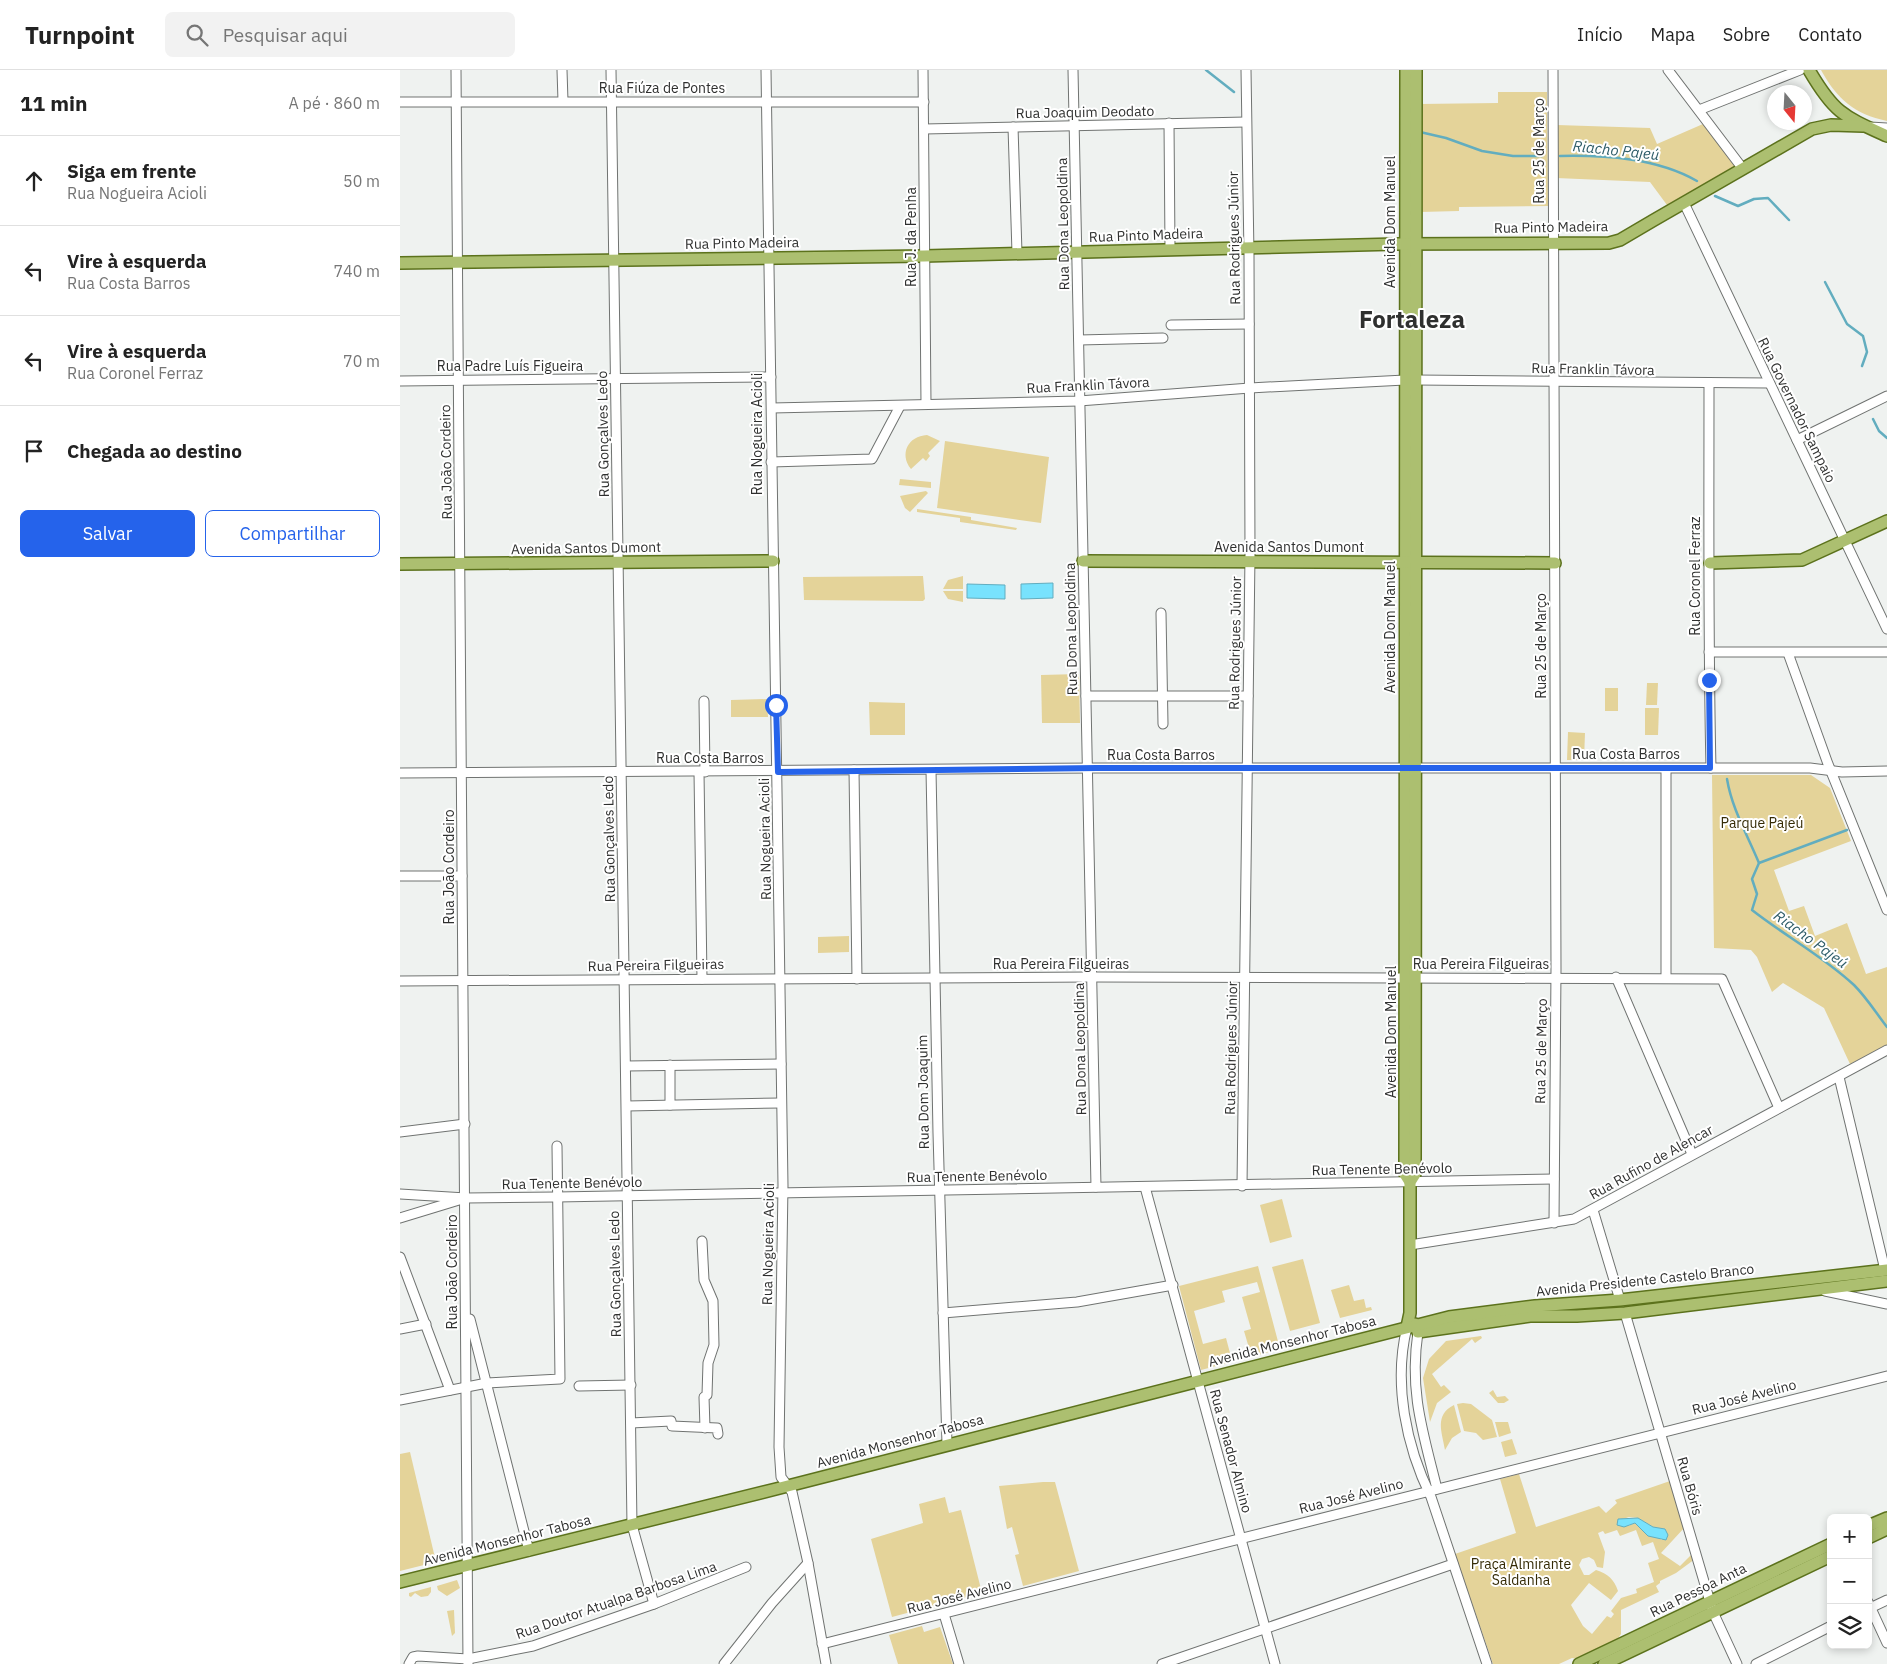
<!DOCTYPE html>
<html lang="pt">
<meta charset="utf-8">
<style>
:root{--surface:#fff;--page:#f2f2f2;--text:#222;--muted:#767676;--line:#e0e0e0;--accent:#2563eb}
body{margin:0;font-family:"IBM Plex Sans",sans-serif;background:var(--page);color:var(--text)}
.controls{position:absolute;right:15px;bottom:15px;display:grid;overflow:hidden;border-radius:8px;box-shadow:0 2px 8px #0003}
.controls button{width:45px;height:45px;display:grid;place-items:center;padding:0;border:0;border-bottom:1px solid var(--line);background:var(--surface);color:var(--text);font:25px sans-serif}
.compass{position:absolute;left:1367px;top:15px;width:45px;height:45px;border-radius:50%;background:var(--surface);box-shadow:0 2px 8px #0003;rotate:162deg}
.stop{position:absolute;width:15px;height:15px;margin:-11px;border:4px solid #2563eb;border-radius:50%;background:#fff}
.stop.end{background:#2563eb;border-color:#fff;box-shadow:0 1px 5px #0008}
.list{margin:0;padding:0;list-style:none}
h2{display:flex;justify-content:space-between;align-items:center;height:65px;margin:0;padding:0 20px;font-size:21px}
h2 small{font-size:16px;font-weight:400;color:var(--muted)}
.list li{display:grid;grid-template-columns:32px 1fr auto;gap:15px;align-items:center;box-sizing:border-box;height:90px;padding:0 20px;border-top:1px solid var(--line)}
.list b{display:block;font-size:19px;white-space:nowrap}
.list p{margin:0;font-size:16px;white-space:nowrap;color:var(--muted)}
.list em{font-size:16px;font-style:normal;color:var(--muted)}
.actions{display:flex;gap:10px;padding:15px 20px}
.actions a{flex:1;padding:11px 0;border:1px solid var(--accent);border-radius:8px;text-align:center;font-size:18px;color:var(--accent)}
.actions .main{background:var(--accent);color:#fff}
.icon{flex:none;width:28px;height:28px;fill:none;stroke:currentColor;stroke-width:2;stroke-linecap:round;stroke-linejoin:round}
.map{position:relative;flex:none;width:1487px;height:1594px;overflow:hidden}
header{display:flex;align-items:center;gap:30px;box-sizing:border-box;height:70px;padding:0 25px;background:var(--surface);border-bottom:1px solid var(--line)}
header strong{font-size:24px}
nav{display:flex;gap:28px;margin-inline-start:auto;font-size:18px}
.search{width:350px;height:45px;background:var(--page);display:flex;align-items:center;gap:12px;box-sizing:border-box;padding:0 18px;border-radius:8px;color:var(--muted);font-size:19px}
main{display:flex}
aside{flex:1;background:var(--surface)}
.map>svg:first-child{display:block}
</style>
<header>
<strong>Turnpoint</strong>
<div class="search"><svg class="icon" aria-label="search" viewBox="0 0 24 24"><circle cx="10" cy="10" r="6"/><path d="M15 15l6 6"/></svg>Pesquisar aqui</div>
<nav><a>Início</a><a>Mapa</a><a>Sobre</a><a>Contato</a></nav>
</header>
<main>
<aside>
<h2>11 min<small>A pé · 860 m</small></h2>
<ul class="list">
<li><svg class="icon" aria-label="ahead" viewBox="0 0 24 24"><path d="M12 20V5M6 11l6-6 6 6"/></svg><div><b>Siga em frente</b><p>Rua Nogueira Acioli</p></div><em>50 m</em></li>
<li><svg class="icon" aria-label="left" viewBox="0 0 24 24"><path d="M17 20v-9H6M10 6l-5 5 5 5"/></svg><div><b>Vire à esquerda</b><p>Rua Costa Barros</p></div><em>740 m</em></li>
<li><svg class="icon" aria-label="left" viewBox="0 0 24 24"><path d="M17 20v-9H6M10 6l-5 5 5 5"/></svg><div><b>Vire à esquerda</b><p>Rua Coronel Ferraz</p></div><em>70 m</em></li>
<li><svg class="icon" aria-label="arrive" viewBox="0 0 24 24"><path d="M6 21V4h12l-3 4 3 4H6"/></svg><div><b>Chegada ao destino</b></div></li>
</ul>
<div class="actions"><a class="main">Salvar</a><a>Compartilhar</a></div>
</aside>
<div class="map">
<svg width="1487" height="1594" viewBox="0 0 1487 1594">
<rect width="100%" height="100%" fill="#eff2f0"/>
<g fill="#e4d399" fill-rule="evenodd">
<path d="M 1421,0 L 1487,0 L 1487,51 C 1454,44 1437,29 1421,0 Z"/>
<path d="M 1098,22 L 1147,22 L 1148,136 L 1059,137 L 1059,141 L 1020,142 L 1019,34 L 1098,33 Z"/>
<path d="M 1303,54 L 1335,96 L 1267,135 L 1250,112 L 1156,108 L 1157,55 L 1250,58 L 1257,74 Z"/>
<path d="M 527,365 L 540,371 L 528,383 L 530,386 L 526,391 L 523,388 L 511,399 C 499,384 508,366 527,365 Z"/>
<path d="M 545,371 L 649,387 L 641,453 L 537,438 Z"/>
<path d="M 500,409 L 531,412 L 531,418 L 499,415 Z"/>
<path d="M 526,421 L 528,423 L 510,442 L 505,438 L 500,426 Z"/>
<path d="M 517,439 L 571,447 L 571,450 L 617,458 L 616,460 L 560,452 L 560,448 L 517,442 Z"/>
<path d="M 523,506 L 525,529 L 523,531 L 404,530 L 403,507 Z"/>
<path d="M 563,506 L 563,519 L 543,519 L 548,510 Z"/>
<path d="M 543,521 L 563,521 L 563,532 L 548,529 Z"/>
<path d="M 679,604 L 680,653 L 642,653 L 641,605 Z"/>
<path d="M 1247,613 L 1258,613 L 1257,635 L 1246,635 Z"/>
<rect x="1205" y="618" width="13" height="23"/>
<path d="M 367,629 L 368,647 L 331,647 L 331,630 Z"/>
<path d="M 469,632 L 505,633 L 505,665 L 470,665 Z"/>
<path d="M 1245,638 L 1259,638 L 1258,665 L 1245,665 Z"/>
<path d="M 1168,662 L 1185,663 L 1184,690 L 1167,690 Z"/>
<path d="M 1312,705 L 1411,705 L 1430,718 L 1451,771 L 1374,800 L 1389,841 L 1404,836 L 1415,866 L 1447,853 L 1466,904 L 1487,897 L 1487,975 L 1450,994 L 1424,938 L 1383,913 L 1372,922 L 1357,887 L 1351,880 L 1314,878 Z"/>
<path d="M 449,866 L 449,882 L 418,883 L 418,867 Z"/>
<path d="M 882,1129 L 892,1167 L 870,1173 L 860,1135 Z"/>
<path d="M 903,1189 L 920,1253 L 890,1261 L 872,1197 Z"/>
<path d="M 858,1196 L 880,1279 L 801,1300 L 779,1216 ZM 857,1212 L 860,1222 L 842,1227 L 851,1259 L 844,1261 L 849,1278 L 830,1283 L 826,1268 L 803,1274 L 794,1241 L 825,1232 L 822,1221 Z"/>
<path d="M 949,1215 L 954,1231 L 964,1229 L 966,1238 L 971,1237 L 972,1240 L 940,1248 L 931,1220 Z"/>
<path d="M 1081,1266 L 1082,1268 L 1075,1273 L 1072,1269 L 1032,1304 L 1041,1317 L 1044,1315 L 1051,1322 L 1037,1333 L 1030,1352 L 1023,1308 L 1029,1289 L 1046,1271 Z"/>
<path d="M 1093,1320 L 1097,1327 L 1105,1326 L 1109,1330 L 1104,1333 L 1098,1333 L 1089,1323 Z"/>
<path d="M 1063,1333 L 1071,1334 L 1092,1350 L 1097,1367 L 1083,1370 L 1076,1363 L 1064,1361 L 1057,1334 Z"/>
<path d="M 1054,1335 L 1061,1362 L 1052,1368 L 1045,1380 C 1042,1362 1034,1345 1054,1335 Z"/>
<path d="M 1095,1352 L 1108,1352 L 1111,1363 L 1099,1367 Z"/>
<path d="M 1112,1369 L 1117,1384 L 1105,1387 L 1101,1372 Z"/>
<path d="M 10,1382 L 36,1492 L 0,1501 L 0,1384 Z"/>
<path d="M 1119,1404 L 1136,1457 L 1199,1436 L 1206,1443 L 1217,1433 L 1215,1430 L 1270,1411 L 1285,1457 L 1261,1483 L 1280,1496 L 1293,1483 L 1295,1489 L 1276,1503 L 1260,1511 L 1260,1513 L 1256,1516 L 1259,1522 L 1221,1540 L 1221,1564 L 1217,1570 L 1177,1589 L 1172,1588 L 1159,1594 L 1093,1594 L 1055,1484 L 1116,1463 L 1100,1409 ZM 1229,1447 L 1238,1448 L 1253,1457 L 1265,1459 L 1262,1470 L 1241,1459 L 1235,1453 L 1228,1456 L 1223,1449 ZM 1217,1460 L 1220,1466 L 1236,1460 L 1242,1476 L 1253,1472 L 1259,1489 L 1248,1493 L 1254,1512 L 1236,1519 L 1237,1523 L 1221,1528 L 1211,1541 L 1214,1544 L 1211,1548 L 1207,1546 L 1192,1564 L 1183,1556 L 1171,1535 L 1189,1513 L 1211,1530 L 1218,1521 C 1214,1509 1208,1504 1196,1500 L 1189,1505 L 1184,1505 L 1179,1495 L 1182,1489 L 1189,1487 L 1194,1490 L 1197,1497 L 1203,1498 L 1205,1482 L 1198,1463 L 1203,1461 L 1205,1464 Z"/>
<path d="M 643,1412 L 655,1412 L 679,1501 L 623,1516 L 615,1485 L 619,1484 L 612,1457 L 607,1459 L 599,1416 Z"/>
<path d="M 545,1427 L 549,1443 L 561,1440 L 582,1523 L 492,1547 L 471,1469 L 523,1453 L 519,1434 Z"/>
<path d="M 57,1510 L 60,1518 L 47,1526 L 38,1520 L 37,1516 Z"/>
<path d="M 31,1517 L 31,1522 L 28,1526 L 21,1527 L 15,1523 L 11,1527 L 9,1526 L 9,1523 Z"/>
<path d="M 54,1540 L 55,1563 L 52,1566 L 47,1541 Z"/>
<path d="M 522,1556 L 524,1562 L 540,1557 L 553,1594 L 498,1594 L 489,1565 Z"/>
</g>
<g fill="#78e2fd" stroke="#62adbf">
<path d="M 653,513 L 653,528 L 621,529 L 621,514 Z"/>
<path d="M 567,514 L 605,515 L 605,529 L 567,528 Z"/>
<path d="M 1238,1448 L 1253,1457 L 1265,1459 L 1268,1465 L 1266,1470 L 1248,1466 L 1235,1453 L 1224,1457 L 1217,1455 L 1218,1449 Z"/>
</g>
<g fill="none" stroke-linecap="round" stroke-linejoin="round">
<g stroke="#62adbf" stroke-width="2.5">
<path d="M 806,0 L 834,22"/>
<path d="M 1020,62 L 1046,68 L 1082,81 L 1113,86 L 1142,86"/>
<path d="M 1160,86 C 1205,85 1257,88 1297,111"/>
<path d="M 1315,126 L 1338,136 L 1354,129 L 1368,128 L 1389,150"/>
<path d="M 1425,212 L 1447,254 L 1463,266 L 1467,282 L 1462,296"/>
<path d="M 1473,349 L 1479,361 L 1487,368"/>
<path d="M 1327,709 C 1332,739 1347,764 1359,793"/>
<path d="M 1447,760 L 1359,793 L 1352,809 L 1357,824 L 1352,840 C 1385,866 1423,886 1454,915 C 1467,928 1476,943 1487,957"/>
</g>
<defs>
<g id="minor">
<path d="M 56,0 L 68,1594"/>
<path d="M 162,0 L 163,31"/>
<path d="M 211,0 L 232,1455 L 254,1534"/>
<path d="M 366,0 L 383,1115 L 379,1377 L 381,1407 L 392,1422 L 408,1493 L 426,1594"/>
<path d="M 523,0 L 526,334"/>
<path d="M 673,0 L 696,1117"/>
<path d="M 1153,0 L 1156,899 L 1154,1153"/>
<path d="M 1268,0 L 1343,99"/>
<path d="M 0,32 L 524,32"/>
<path d="M 1299,40 L 1400,0"/>
<path d="M 769,53 L 770,179"/>
<path d="M 613,57 L 617,183"/>
<path d="M 1470,57 L 1487,58"/>
<path d="M 524,59 L 846,52"/>
<path d="M 1284,133 L 1487,559"/>
<path d="M 771,255 L 849,254"/>
<path d="M 679,270 L 763,268"/>
<path d="M 1016,310 L 1369,313"/>
<path d="M 0,311 L 371,307"/>
<path d="M 1309,314 C 1309,442 1308,570 1311,698"/>
<path d="M 372,338 L 679,331 L 850,318 L 1005,310"/>
<path d="M 1397,370 L 1487,326"/>
<path d="M 371,392 L 472,389 L 500,336"/>
<path d="M 761,543 L 763,654"/>
<path d="M 1309,582 L 1487,582"/>
<path d="M 1388,583 L 1428,694 L 1487,840"/>
<path d="M 686,626 L 848,626"/>
<path d="M 304,631 L 305,702"/>
<path d="M 1266,699 L 1266,907"/>
<path d="M 454,700 L 457,909"/>
<path d="M 531,700 L 538,1063 L 547,1374"/>
<path d="M 299,702 L 302,909"/>
<path d="M 0,703 L 697,698 L 1410,698 L 1442,702 L 1487,701"/>
<path d="M 0,806 L 62,806"/>
<path d="M 1216,907 L 1292,1084"/>
<path d="M 0,911 L 692,907 L 1322,909 L 1379,1038"/>
<path d="M 270,995 L 270,1035"/>
<path d="M 226,996 L 381,994"/>
<path d="M 1439,1007 L 1485,1200"/>
<path d="M 227,1036 L 381,1033"/>
<path d="M 0,1062 L 65,1054"/>
<path d="M 842,1116 L 850,485 L 849,185 L 846,0"/>
<path d="M 745,1117 L 875,1594"/>
<path d="M 0,1124 L 66,1128 L 157,1127 L 1154,1109"/>
<path d="M 1193,1140 L 1220,1230"/>
<path d="M 0,1148 L 59,1130"/>
<path d="M 302,1171 L 304,1210 L 313,1231 L 314,1275 L 308,1293 L 307,1325 L 304,1327 L 305,1358"/>
<path d="M 1010,1175 L 1174,1149 L 1487,980"/>
<path d="M 0,1187 L 50,1320"/>
<path d="M 1425,1221 L 1487,1234"/>
<path d="M 543,1243 L 677,1232 L 773,1215"/>
<path d="M 1225,1243 L 1313,1542 L 1337,1594"/>
<path d="M 70,1249 L 129,1481"/>
<path d="M 1007,1257 C 993,1313 1006,1376 1031,1427 L 1087,1594"/>
<path d="M 0,1259 L 26,1254"/>
<path d="M 1018,1262 C 1009,1322 1023,1362 1037,1419"/>
<path d="M 179,1316 L 231,1315"/>
<path d="M 0,1330 L 87,1313 L 160,1309 L 157,1076"/>
<path d="M 231,1353 L 271,1351 L 272,1356 L 317,1358 L 318,1364"/>
<path d="M 1468,1532 L 1487,1573"/>
<path d="M 1468,1539 L 1487,1530"/>
<path d="M 544,1544 L 559,1594"/>
<path d="M 422,1574 L 1487,1306"/>
<path d="M 9,1594 L 13,1587 L 18,1586 L 68,1589 L 133,1576 L 254,1534 L 346,1497"/>
<path d="M 324,1594 L 372,1533 L 408,1493"/>
<path d="M 762,1594 L 1053,1494"/>
<path d="M 1356,1594 L 1431,1556"/>
</g>
<g id="major">
<path d="M 1006,0 L 1005,1104 L 1010,1112"/>
<path d="M 1409,0 C 1434,43 1443,46 1487,66"/>
<path d="M 0,193 L 524,186 L 997,174 L 1209,173 L 1220,170 L 1254,150 L 1412,59 L 1431,55 L 1463,56"/>
<path d="M 683,491 L 1155,493"/>
<path d="M 1310,493 L 1402,490 L 1487,451"/>
<path d="M 0,494 L 373,491"/>
<path d="M 1015,1254 L 1018,1262 L 1130,1246 L 1177,1246 L 1225,1243 L 1487,1211"/>
<path d="M 1007,1257 L 1010,1243 L 1010,1112 L 1015,1104 L 1016,0"/>
<path d="M 1468,1456 L 1487,1448"/>
<path d="M 1468,1468 L 1487,1459"/>
<path d="M 0,1512 L 376,1419 L 1049,1247 L 1135,1236 L 1220,1230 L 1487,1200"/>
<path d="M 1179,1594 L 1431,1474"/>
<path d="M 1204,1594 L 1431,1486"/>
</g>
</defs>
<use href="#minor" stroke="#707371" stroke-width="11"/>
<use href="#major" stroke="#5c721c" stroke-width="14"/>
<use href="#minor" stroke="#fff" stroke-width="9"/>
<use href="#major" stroke="#acbf70" stroke-width="11"/>
</g>
<g fill="none" stroke-linecap="round" stroke-linejoin="round">
<path stroke="#2563eb" stroke-width="6" d="M 376,635 L 378,702 L 697,698 L 1310,698 L 1309,610"/>
</g>
<g text-anchor="middle" dominant-baseline="central" stroke-width="4" stroke-linejoin="round" paint-order="stroke">
<g font-size="14" fill="#2f302f" stroke="#fff">
<text x="262" y="18">Rua Fiúza de Pontes</text>
<text transform="translate(685 42) rotate(-1)">Rua Joaquim Deodato</text>
<text transform="translate(1139 81) rotate(-90)">Rua 25 de Março</text>
<text transform="translate(990 152) rotate(-90)">Avenida Dom Manuel</text>
<text transform="translate(663 154) rotate(-91)">Rua Dona Leopoldina</text>
<text transform="translate(1151 157) rotate(-1)">Rua Pinto Madeira</text>
<text transform="translate(746 165) rotate(-2)">Rua Pinto Madeira</text>
<text transform="translate(511 167) rotate(-90)">Rua J. da Penha</text>
<text transform="translate(834 168) rotate(-91)">Rua Rodrigues Júnior</text>
<text transform="translate(342 173) rotate(-1)">Rua Pinto Madeira</text>
<text x="110" y="296">Rua Padre Luís Figueira</text>
<text transform="translate(1193 299) rotate(1)">Rua Franklin Távora</text>
<text transform="translate(688 315) rotate(-3)">Rua Franklin Távora</text>
<text transform="translate(1397 340) rotate(64)">Rua Governador Sampaio</text>
<text transform="translate(203 364) rotate(-91)">Rua Gonçalves Ledo</text>
<text transform="translate(357 364) rotate(-90)">Rua Nogueira Acioli</text>
<text transform="translate(46 392) rotate(-91)">Rua João Cordeiro</text>
<text x="889" y="477">Avenida Santos Dumont</text>
<text transform="translate(186 478) rotate(-1)">Avenida Santos Dumont</text>
<text transform="translate(1295 506) rotate(-90)">Rua Coronel Ferraz</text>
<text transform="translate(990 557) rotate(-90)">Avenida Dom Manuel</text>
<text transform="translate(671 559) rotate(-91)">Rua Dona Leopoldina</text>
<text transform="translate(835 573) rotate(-89)">Rua Rodrigues Júnior</text>
<text transform="translate(1141 576) rotate(-90)">Rua 25 de Março</text>
<text x="1226" y="684">Rua Costa Barros</text>
<text x="761" y="685">Rua Costa Barros</text>
<text x="310" y="688">Rua Costa Barros</text>
<text transform="translate(209 769) rotate(-91)">Rua Gonçalves Ledo</text>
<text transform="translate(365 769) rotate(-91)">Rua Nogueira Acioli</text>
<text transform="translate(49 797) rotate(-90)">Rua João Cordeiro</text>
<text x="661" y="894">Rua Pereira Filgueiras</text>
<text x="1081" y="894">Rua Pereira Filgueiras</text>
<text transform="translate(256 895) rotate(-1)">Rua Pereira Filgueiras</text>
<text transform="translate(991 962) rotate(-90)">Avenida Dom Manuel</text>
<text transform="translate(831 978) rotate(-89)">Rua Rodrigues Júnior</text>
<text transform="translate(680 979) rotate(-91)">Rua Dona Leopoldina</text>
<text transform="translate(1141 981) rotate(-89)">Rua 25 de Março</text>
<text transform="translate(523 1022) rotate(-91)">Rua Dom Joaquim</text>
<text transform="translate(1251 1092) rotate(-29)">Rua Rufino de Alencar</text>
<text transform="translate(982 1099) rotate(-1)">Rua Tenente Benévolo</text>
<text transform="translate(577 1106) rotate(-1)">Rua Tenente Benévolo</text>
<text transform="translate(172 1113) rotate(-1)">Rua Tenente Benévolo</text>
<text transform="translate(368 1174) rotate(-89)">Rua Nogueira Acioli</text>
<text transform="translate(52 1202) rotate(-90)">Rua João Cordeiro</text>
<text transform="translate(215 1204) rotate(-91)">Rua Gonçalves Ledo</text>
<text transform="translate(1245 1210) rotate(-6)">Avenida Presidente Castelo Branco</text>
<text transform="translate(892 1271) rotate(-14)">Avenida Monsenhor Tabosa</text>
<text transform="translate(1344 1327) rotate(-14)">Rua José Avelino</text>
<text transform="translate(500 1371) rotate(-15)">Avenida Monsenhor Tabosa</text>
<text transform="translate(831 1381) rotate(75)">Rua Senador Almino</text>
<text transform="translate(1290 1416) rotate(74)">Rua Bóris</text>
<text transform="translate(951 1426) rotate(-14)">Rua José Avelino</text>
<text transform="translate(107 1470) rotate(-14)">Avenida Monsenhor Tabosa</text>
<text transform="translate(1298 1520) rotate(-26)">Rua Pessoa Anta</text>
<text transform="translate(559 1526) rotate(-14)">Rua José Avelino</text>
<text transform="translate(216 1530) rotate(-19)">Rua Doutor Atualpa Barbosa Lima</text>
</g>
<g font-size="14" fill="#352b06" stroke="#fff">
<text x="1362" y="753">Parque Pajeú</text>
<text x="1121" y="1494">Praça Almirante<tspan x="1121" dy="16">Saldanha</tspan></text>
</g>
<g font-size="15" font-style="italic" fill="#2e5c68" stroke="#fff">
<text transform="translate(1216 80) rotate(6)">Riacho Pajeú</text>
<text transform="translate(1411 869) rotate(36)">Riacho Pajeú</text>
</g>
<g font-size="24" font-weight="bold" fill="#2f302f" stroke="#fff">
<text x="1012" y="249">Fortaleza</text>
</g>
</g>
</svg>
<div class="controls">
<button>+</button>
<button>−</button>
<button><svg class="icon" aria-label="layers" viewBox="0 0 24 24"><path d="M12 4l9 5-9 5-9-5zM3 14l9 5 9-5"/></svg></button>
</div>
<svg class="compass" viewBox="-18 -18 36 36"><path d="M0-13l5 13h-10z" fill="#e53935"/><path d="M0 13l5-13h-10z" fill="#767676"/></svg>
<div class="stop" style="left:376px;top:635px"></div>
<div class="stop end" style="left:1309px;top:610px"></div>
</div>
</main>
